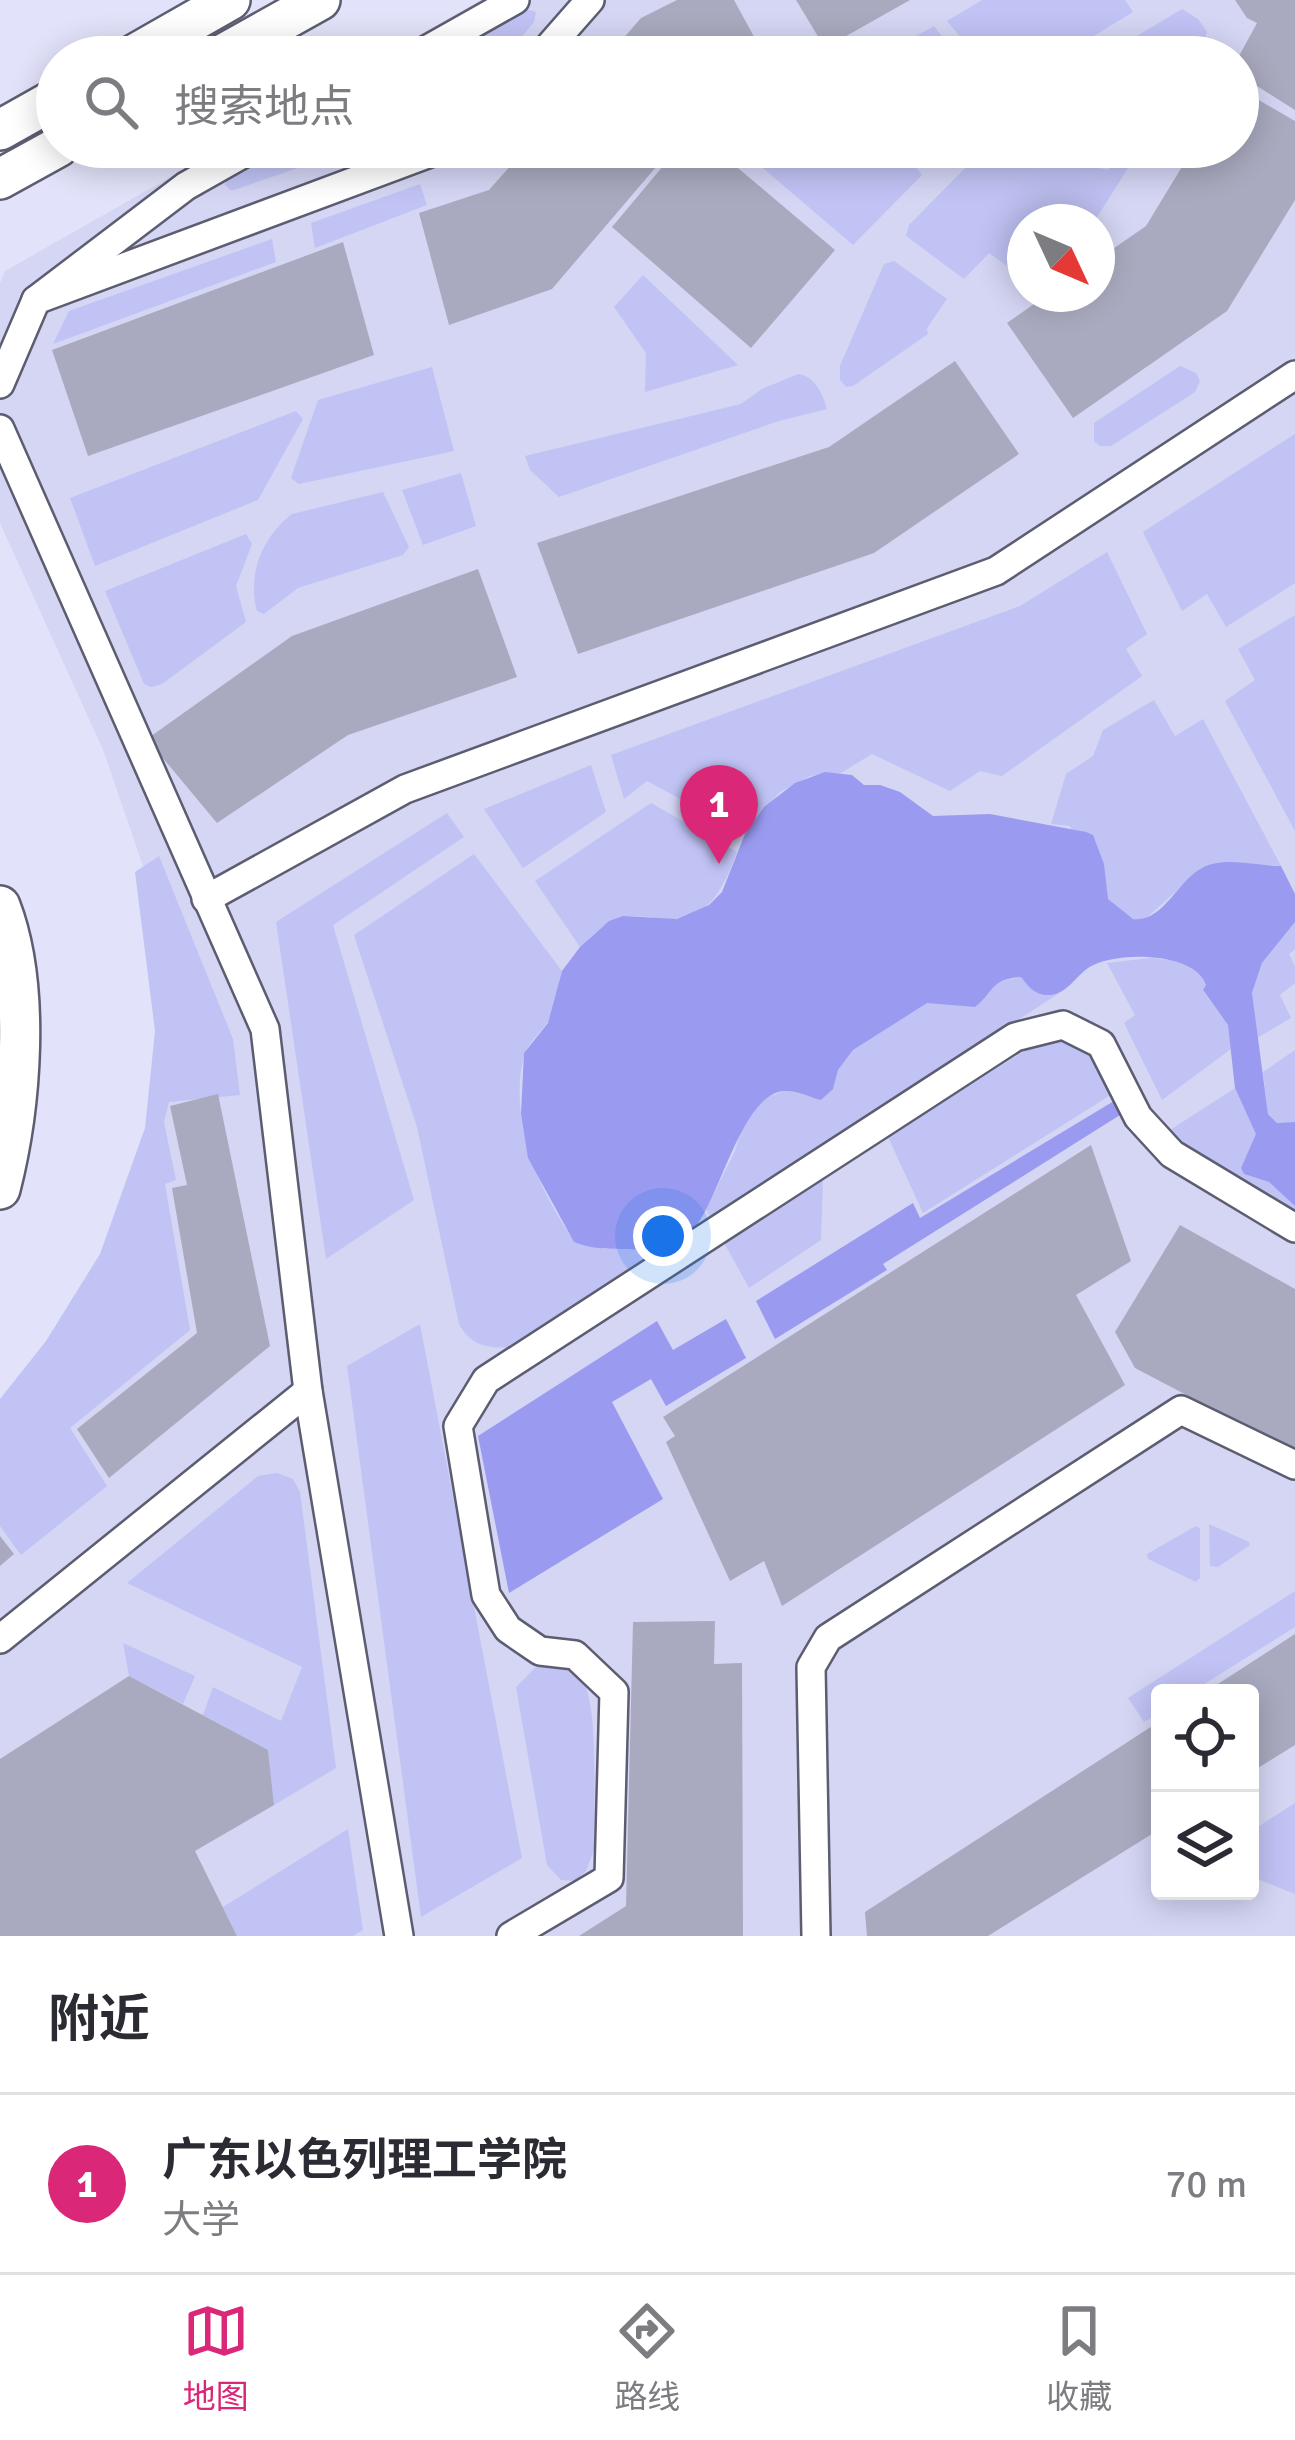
<!DOCTYPE html>
<html lang="zh">
<meta charset="utf-8">
<style>
:root{--surface:#fff;--page:#f2f2f3;--text:#2b2b33;--muted:#7c7c81;--line:#e1e1e2;--accent:#db2777}
body{margin:0;font-family:Signika,"Noto Sans SC",sans-serif;background:var(--page);color:var(--text)}
.controls{position:absolute;right:36px;bottom:36px;display:grid;overflow:hidden;border-radius:12px;box-shadow:0 6px 30px #0003}
.controls button{width:108px;height:108px;display:grid;place-items:center;padding:0;border:0;border-bottom:3px solid var(--line);background:var(--surface);color:var(--text);font:60px sans-serif}
.compass{position:absolute;left:1007px;top:204px;width:108px;height:108px;border-radius:50%;background:var(--surface);box-shadow:0 6px 30px #0003;rotate:134deg}
.you{position:absolute;left:663px;top:1236px;width:42px;height:42px;margin:-30px;border:9px solid #fff;border-radius:50%;background:#1a73e8;box-shadow:0 0 0 18px #1a73e833}
.badge{display:grid;place-items:center;width:78px;height:78px;border-radius:50%;background:var(--accent);color:#fff;font-size:39px;font-weight:700}
.pin{position:absolute;translate:-50% -99px;filter:drop-shadow(0 3px 6px #0008)}
.pin::after{content:'';position:absolute;top:63px;width:42px;height:36px;background:inherit;clip-path:polygon(0 0,100% 0,50% 100%)}
.list{margin:0;padding:0;list-style:none}
h2{display:flex;justify-content:space-between;align-items:center;height:156px;margin:0;padding:0 48px;font-size:51px}
h2 small{font-size:39px;font-weight:400;color:var(--muted)}
.list li{display:grid;grid-template-columns:78px 1fr auto;gap:36px;align-items:center;box-sizing:border-box;height:180px;padding:0 48px;border-top:3px solid var(--line)}
.list b{display:block;font-size:45px;white-space:nowrap}
.list p{margin:0;font-size:39px;white-space:nowrap;color:var(--muted)}
.list em{font-size:39px;font-style:normal;color:var(--muted)}
.icon{flex:none;width:66px;height:66px;fill:none;stroke:currentColor;stroke-width:2;stroke-linecap:round;stroke-linejoin:round}
.map{position:relative;flex:none;width:1295px;height:1936px;overflow:hidden}
.search{position:absolute;background:var(--surface);box-shadow:0 6px 30px #0003;left:36px;right:36px;top:36px;height:132px;display:flex;align-items:center;gap:30px;box-sizing:border-box;padding:0 42px;border-radius:66px;color:var(--muted);font-size:45px}
.sheet{height:336px;background:var(--surface)}
nav{display:flex;justify-content:space-around;align-items:center;box-sizing:border-box;height:168px;border-top:3px solid var(--line);background:var(--surface);font-size:33px;color:var(--muted)}
nav a{display:grid;justify-items:center;gap:6px}
nav .on{color:var(--accent)}
.map>svg:first-child{display:block}
</style>
<div class="map">
<svg width="1295" height="1936" viewBox="0 0 1295 1936">
<rect width="100%" height="100%" fill="#e2e3fa"/>
<path fill="#d4d6f4" fill-rule="evenodd" d="M 481,0 L 1295,0 L 1295,1936 L 0,1936 L 0,1421 L 136,1199 L 180,975 L 104,752 L 0,523 L 0,283 L 5,271 L 223,147 L 1238,147 L 1238,57 L 381,57 ZM 1025,222 L 1097,222 L 1097,294 L 1025,294 ZM 1160,1693 L 1250,1693 L 1250,1891 L 1160,1891 Z"/>
<g fill="#c1c3f5">
<path d="M 982,0 L 1125,0 L 1133,12 L 1059,57 L 977,57 L 947,21 Z"/>
<path d="M 523,8 L 536,12 L 534,22 L 505,57 L 436,57 Z"/>
<path d="M 1182,9 L 1198,19 L 1207,32 L 1197,57 L 1102,57 Z"/>
<path d="M 934,26 L 958,57 L 878,57 Z"/>
<path d="M 278,147 L 359,147 L 231,191 L 225,185 L 226,176 Z"/>
<path d="M 749,147 L 793,147 L 810,154 L 834,147 L 901,147 L 922,175 L 853,245 L 744,152 Z"/>
<path d="M 986,147 L 1042,147 L 1059,159 L 1107,170 L 1140,149 L 1094,222 L 1025,222 L 1025,268 L 1018,274 L 989,253 L 964,279 L 906,236 L 909,225 Z"/>
<path d="M 420,184 L 427,205 L 315,248 L 311,223 Z"/>
<path d="M 272,239 L 276,262 L 53,344 L 69,311 Z"/>
<path d="M 894,261 L 947,299 L 927,328 L 928,334 L 853,386 L 846,387 L 840,380 L 840,366 L 884,264 Z"/>
<path d="M 643,275 L 738,365 L 645,392 L 646,353 L 614,307 Z"/>
<path d="M 1180,366 L 1196,373 L 1200,381 L 1195,392 L 1111,446 L 1100,446 L 1094,441 L 1094,423 Z"/>
<path d="M 432,367 L 454,451 L 299,484 L 291,478 L 318,400 Z"/>
<path d="M 798,374 C 815,376 823,394 827,409 L 779,421 L 559,497 L 530,470 L 525,456 L 741,404 L 762,389 Z"/>
<path d="M 296,411 L 303,419 L 258,500 L 95,566 L 70,498 Z"/>
<path d="M 1295,434 L 1295,583 L 1226,627 L 1207,594 L 1182,611 L 1143,532 Z"/>
<path d="M 461,473 L 476,526 L 423,545 L 402,490 Z"/>
<path d="M 383,492 L 409,547 L 403,555 L 298,588 L 264,614 L 257,611 C 247,575 262,537 292,514 Z"/>
<path d="M 246,534 L 252,544 L 236,586 L 246,622 L 162,684 L 151,687 L 144,684 L 105,591 Z"/>
<path d="M 1107,552 L 1147,634 L 1126,649 L 1142,676 L 1002,776 L 980,771 L 950,791 L 872,754 L 841,773 L 810,776 L 780,792 L 745,834 L 647,781 L 624,799 L 611,755 L 1020,606 Z"/>
<path d="M 1295,615 L 1295,831 L 1225,701 L 1255,680 L 1238,649 Z"/>
<path d="M 1154,700 L 1175,736 L 1203,719 L 1281,866 L 1231,862 L 1202,868 L 1143,921 C 1102,915 1087,859 1070,826 L 1051,824 L 1066,774 L 1093,756 L 1103,730 Z"/>
<path d="M 591,765 L 606,812 L 523,868 L 484,809 Z"/>
<path d="M 651,803 L 737,852 C 724,886 710,921 666,919 C 650,918 634,914 618,918 C 603,923 591,937 580,947 L 535,881 Z"/>
<path d="M 447,813 L 464,837 L 333,925 L 414,1200 L 326,1259 L 276,922 Z"/>
<path d="M 474,854 L 562,971 C 557,986 557,1002 551,1017 C 544,1030 528,1042 524,1055 C 508,1120 538,1190 575,1242 C 603,1254 629,1245 658,1253 L 510,1347 C 488,1349 470,1345 459,1324 L 417,1127 L 354,935 Z"/>
<path d="M 159,856 L 233,1039 L 240,1095 L 169,1102 L 164,1122 L 176,1180 L 165,1184 L 190,1330 L 70,1428 L 107,1486 L 21,1555 L 0,1526 L 0,1399 L 46,1341 L 100,1254 L 145,1128 L 155,1031 L 135,872 Z"/>
<path d="M 1295,922 L 1295,949 L 1289,954 L 1295,966 L 1295,983 L 1280,995 L 1291,1018 L 1257,1038 L 1252,993 L 1262,963 Z"/>
<path d="M 1150,958 C 1173,960 1198,961 1207,986 L 1203,991 L 1228,1025 L 1231,1049 L 1162,1100 L 1124,1023 L 1135,1015 L 1107,963 Z"/>
<path d="M 1021,977 C 1038,991 1034,998 1061,992 L 711,1219 L 706,1209 L 735,1151 L 743,1125 L 761,1099 L 788,1090 L 821,1100 L 833,1088 L 838,1070 L 853,1050 L 927,1002 L 975,1007 L 997,982 Z"/>
<path d="M 1049,1040 C 1087,1039 1097,1063 1114,1093 L 923,1213 L 888,1137 L 1029,1048 Z"/>
<path d="M 1295,1050 L 1295,1122 L 1277,1123 L 1268,1114 L 1263,1072 Z"/>
<path d="M 1235,1088 L 1257,1134 L 1241,1168 L 1244,1174 L 1269,1182 L 1295,1206 L 1295,1216 L 1237,1181 L 1167,1132 Z"/>
<path d="M 823,1178 L 821,1240 L 749,1288 L 723,1241 Z"/>
<path d="M 420,1324 L 522,1858 L 421,1917 L 347,1366 Z"/>
<path d="M 277,1473 L 293,1479 L 300,1492 L 336,1768 L 274,1805 L 268,1750 L 203,1715 L 213,1687 L 281,1721 L 302,1667 L 127,1583 L 258,1476 Z"/>
<path d="M 1209,1524 L 1249,1542 L 1250,1545 L 1218,1567 L 1210,1566 Z"/>
<path d="M 1196,1526 L 1200,1529 L 1200,1578 L 1196,1582 L 1148,1559 L 1147,1554 Z"/>
<path d="M 1295,1591 L 1295,1627 L 1190,1693 L 1160,1693 L 1160,1712 L 1144,1722 L 1128,1698 Z"/>
<path d="M 123,1643 L 195,1676 L 183,1704 L 129,1676 Z"/>
<path d="M 540,1663 C 556,1665 572,1666 582,1680 C 600,1703 593,1816 594,1850 L 586,1871 L 575,1881 L 561,1880 L 547,1865 L 516,1687 Z"/>
<path d="M 1295,1803 L 1295,1894 L 1250,1876 L 1250,1832 Z"/>
<path d="M 348,1829 L 363,1930 L 353,1936 L 237,1936 L 223,1907 Z"/>
</g>
<g fill="#9a9af1">
<path d="M 825,772 L 852,775 L 864,785 L 880,785 L 900,792 L 933,816 L 990,814 L 1086,832 L 1093,835 L 1104,864 L 1108,899 L 1133,919 C 1163,923 1178,880 1202,868 C 1225,856 1256,866 1281,866 L 1295,894 L 1295,922 L 1262,963 L 1252,993 L 1268,1114 L 1277,1123 L 1295,1122 L 1295,1206 L 1269,1182 L 1244,1174 L 1241,1168 L 1256,1134 L 1235,1088 L 1228,1025 L 1203,990 L 1206,985 C 1195,951 1113,951 1088,968 C 1075,977 1068,993 1050,995 C 1035,996 1029,987 1021,977 C 990,979 995,991 975,1007 L 927,1003 L 853,1050 L 838,1070 L 833,1089 L 821,1100 C 809,1097 796,1090 785,1091 C 743,1092 721,1194 696,1226 C 687,1238 670,1245 658,1253 C 629,1245 603,1254 574,1242 L 528,1158 L 521,1114 L 524,1053 L 548,1023 L 562,971 L 580,947 L 609,921 L 623,916 L 677,919 L 709,905 L 722,892 L 745,834 L 764,807 L 795,783 Z"/>
<path d="M 1114,1101 L 1120,1115 L 883,1264 L 887,1270 L 775,1339 L 756,1301 L 913,1203 L 920,1218 Z"/>
<path d="M 726,1319 L 746,1358 L 666,1406 L 651,1379 L 612,1402 L 663,1499 L 509,1593 L 478,1436 L 657,1321 L 673,1350 Z"/>
</g>
<g fill="#a9aabf">
<path d="M 677,0 L 734,0 L 765,57 L 607,57 L 641,18 Z"/>
<path d="M 796,0 L 910,0 L 825,48 Z"/>
<path d="M 1235,0 L 1295,0 L 1295,110 L 1238,74 L 1238,58 L 1257,23 L 1247,18 Z"/>
<path d="M 1238,88 L 1295,121 L 1295,200 L 1227,311 L 1073,418 L 1007,323 L 1048,294 L 1097,294 L 1097,260 L 1146,226 L 1194,147 L 1238,147 Z"/>
<path d="M 527,147 L 673,147 L 552,289 L 449,325 L 419,213 L 489,190 Z"/>
<path d="M 679,147 L 713,147 L 835,250 L 751,348 L 612,227 Z"/>
<path d="M 343,242 L 374,355 L 88,456 L 52,350 Z"/>
<path d="M 955,361 L 1019,454 L 874,553 L 578,654 L 537,543 L 829,447 Z"/>
<path d="M 478,569 L 517,677 L 348,735 L 217,823 L 147,739 L 292,636 Z"/>
<path d="M 218,1094 L 270,1346 L 109,1478 L 77,1429 L 197,1333 L 172,1188 L 187,1185 L 170,1106 Z"/>
<path d="M 1091,1145 L 1131,1261 L 1076,1295 L 1125,1385 L 782,1606 L 764,1561 L 730,1581 L 666,1442 L 675,1436 L 663,1417 Z"/>
<path d="M 1180,1225 L 1295,1289 L 1295,1452 L 1135,1368 L 1115,1332 Z"/>
<path d="M 0,1536 L 14,1554 L 0,1566 Z"/>
<path d="M 715,1621 L 714,1664 L 742,1663 L 743,1936 L 579,1936 L 626,1906 L 633,1622 Z"/>
<path d="M 1295,1634 L 1295,1745 L 1250,1773 L 1250,1693 L 1204,1693 Z"/>
<path d="M 129,1676 L 268,1750 L 274,1805 L 195,1851 L 237,1936 L 0,1936 L 0,1759 Z"/>
<path d="M 1160,1721 L 1160,1829 L 988,1936 L 867,1936 L 865,1912 Z"/>
</g>
<g fill="none" stroke-linecap="round" stroke-linejoin="round">
<defs>
<g id="street">
<path d="M 414,57 L 515,0"/>
<path d="M 540,57 L 590,0"/>
<path d="M 36,300 L 446,147"/>
<path d="M 0,384 L 36,300 L 186,186 L 255,147"/>
<path d="M 0,429 L 265,1029 L 308,1391 L 399,1936"/>
<path d="M 206,899 L 405,789 L 996,571 L 1295,375"/>
<path d="M 0,1639 L 308,1391"/>
<path d="M 511,1936 L 609,1878 L 614,1692 L 575,1655 L 540,1651 L 508,1629 L 486,1595 L 458,1426 L 486,1380 L 1015,1037 L 1063,1025 L 1101,1044 L 1138,1117 L 1172,1154 L 1295,1228"/>
<path d="M 816,1936 L 811,1667 L 828,1638 L 1181,1410 L 1295,1465"/>
</g>
<g id="secondary">
<path d="M 130,57 L 230,0"/>
<path d="M 218,57 L 320,0"/>
<path d="M 0,130 L 57,98"/>
<path d="M 0,179 L 58,147"/>
<path d="M 0,906 C 31,986 21,1107 0,1189"/>
</g>
</defs>
<use href="#street" stroke="#5c5d70" stroke-width="32"/>
<use href="#secondary" stroke="#5c5d70" stroke-width="44"/>
<use href="#street" stroke="#fff" stroke-width="27"/>
<use href="#secondary" stroke="#fff" stroke-width="39"/>
</g>
</svg>
<div class="controls">
<button><svg class="icon" aria-label="locate" viewBox="0 0 24 24"><circle cx="12" cy="12" r="6"/><path d="M12 2v4M12 18v4M2 12h4M18 12h4"/></svg></button>
<button><svg class="icon" aria-label="layers" viewBox="0 0 24 24"><path d="M12 4l9 5-9 5-9-5zM3 14l9 5 9-5"/></svg></button>
</div>
<svg class="compass" viewBox="-18 -18 36 36"><path d="M0-13l5 13h-10z" fill="#e53935"/><path d="M0 13l5-13h-10z" fill="#7c7c81"/></svg>
<div class="you"></div>
<div class="pin badge" style="left:719px;top:864px">1</div>
<div class="search"><svg class="icon" aria-label="search" viewBox="0 0 24 24"><circle cx="10" cy="10" r="6"/><path d="M15 15l6 6"/></svg>搜索地点</div>
</div>
<section class="sheet">
<h2>附近<small></small></h2>
<ul class="list">
<li><span class="badge">1</span><div><b>广东以色列理工学院</b><p>大学</p></div><em>70 m</em></li>
</ul>
</section>
<nav>
<a class="on"><svg class="icon" aria-label="map" viewBox="0 0 24 24"><path d="M3 6l6-2 6 2 6-2v14l-6 2-6-2-6 2zM9 4v14M15 6v14"/></svg>地图</a>
<a><svg class="icon" aria-label="directions" viewBox="0 0 24 24"><path d="M12 3l9 9-9 9-9-9zM9 14v-3h6M13 9l2 2-2 2"/></svg>路线</a>
<a><svg class="icon" aria-label="saved" viewBox="0 0 24 24"><path d="M7 4h10v16l-5-4-5 4z"/></svg>收藏</a>
</nav>
